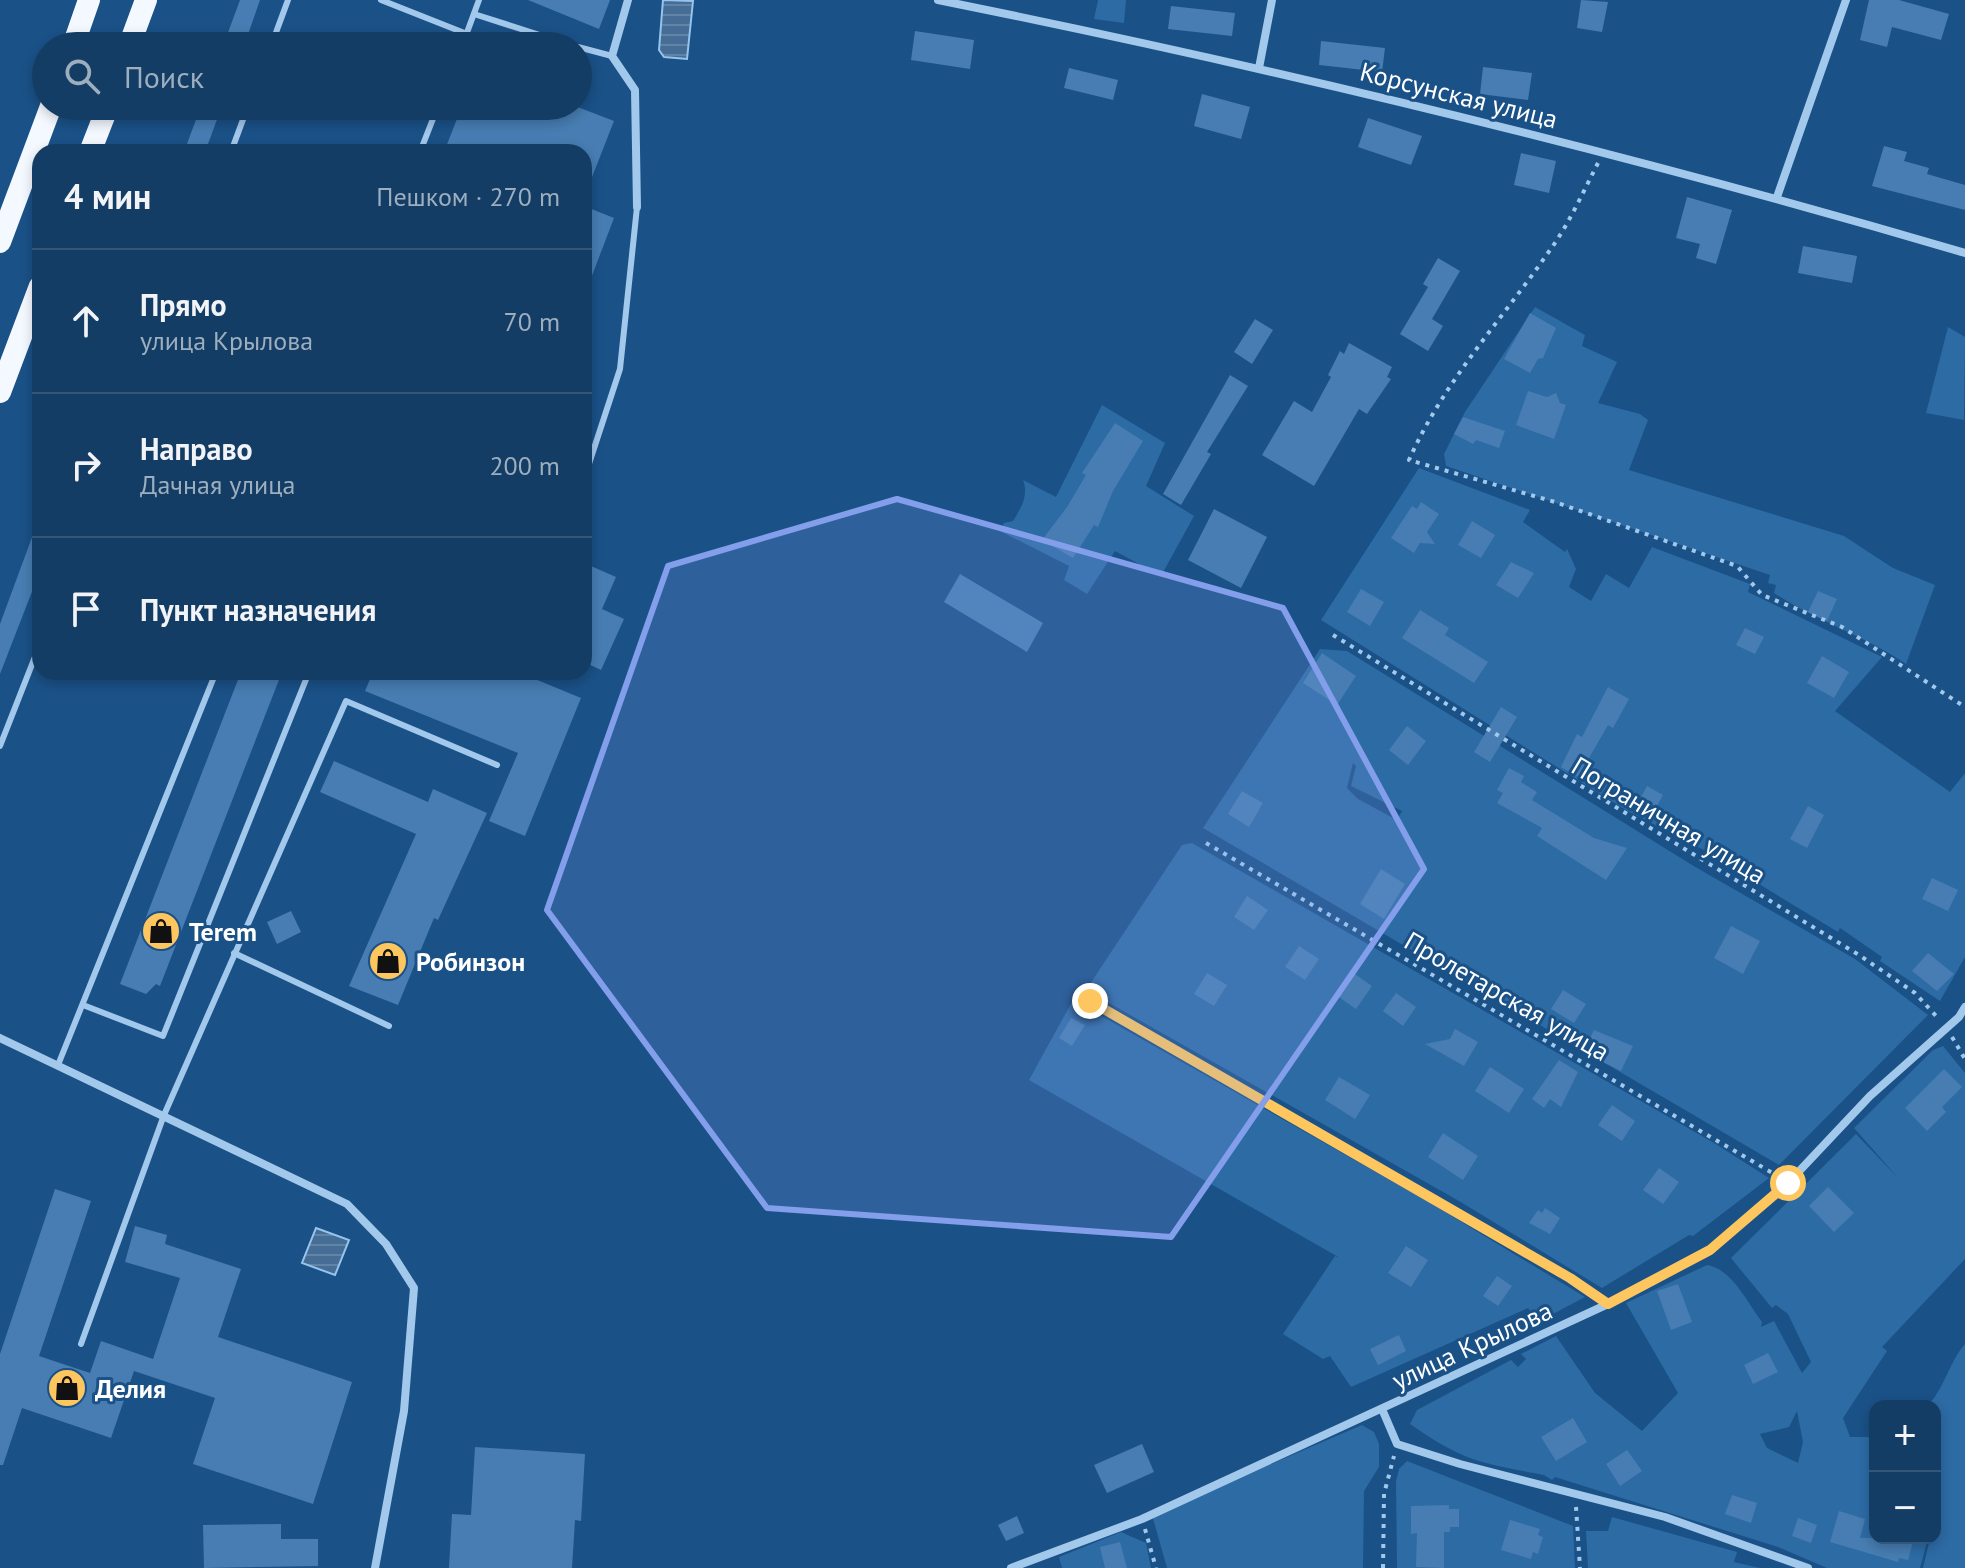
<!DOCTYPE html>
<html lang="ru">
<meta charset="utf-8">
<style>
:root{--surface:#143d65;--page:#1d446b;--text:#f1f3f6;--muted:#9daebf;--line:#335679}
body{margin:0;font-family:"PT Sans",sans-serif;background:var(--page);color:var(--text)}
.controls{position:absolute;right:24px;bottom:24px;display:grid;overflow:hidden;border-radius:16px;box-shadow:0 4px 12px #0003}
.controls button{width:72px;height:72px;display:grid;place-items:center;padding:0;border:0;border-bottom:2px solid var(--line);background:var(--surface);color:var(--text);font:40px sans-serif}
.stop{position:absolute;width:24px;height:24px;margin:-18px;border:6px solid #fec65e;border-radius:50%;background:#fff}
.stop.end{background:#fec65e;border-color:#fff;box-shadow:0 2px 8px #0008}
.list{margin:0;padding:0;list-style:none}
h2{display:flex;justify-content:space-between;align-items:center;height:104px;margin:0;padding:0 32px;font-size:34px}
h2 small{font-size:26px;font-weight:400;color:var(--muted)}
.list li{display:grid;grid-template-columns:52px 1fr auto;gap:24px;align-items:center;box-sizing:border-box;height:144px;padding:0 32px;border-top:2px solid var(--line)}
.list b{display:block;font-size:30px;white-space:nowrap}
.list p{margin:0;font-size:26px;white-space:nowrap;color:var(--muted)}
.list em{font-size:26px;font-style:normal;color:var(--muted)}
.icon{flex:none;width:44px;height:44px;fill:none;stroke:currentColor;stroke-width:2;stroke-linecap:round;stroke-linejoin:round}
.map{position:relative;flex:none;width:1965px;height:1568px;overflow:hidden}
.search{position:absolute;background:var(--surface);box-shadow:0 4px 12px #0003;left:32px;top:32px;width:560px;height:88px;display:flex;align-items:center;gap:20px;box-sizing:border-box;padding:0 28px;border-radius:44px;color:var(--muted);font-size:30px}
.panel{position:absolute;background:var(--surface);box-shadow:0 4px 12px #0003;left:32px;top:144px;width:560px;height:536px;border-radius:24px}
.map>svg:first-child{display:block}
</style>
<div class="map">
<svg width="1965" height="1568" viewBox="0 0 1965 1568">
<defs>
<pattern id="water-rules" width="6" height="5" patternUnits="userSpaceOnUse" patternTransform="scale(2)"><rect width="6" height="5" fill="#456d95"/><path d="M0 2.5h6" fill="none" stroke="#6183a5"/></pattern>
</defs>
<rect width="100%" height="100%" fill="#1a5187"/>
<g fill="#2d6ba5" fill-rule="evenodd">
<path d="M 1098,0 L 1126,0 L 1124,23 L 1094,19 Z"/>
<path d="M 1535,307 L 1585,335 L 1582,346 L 1617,362 L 1598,403 L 1640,414 L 1648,420 L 1629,470 L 1844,536 L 1893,568 L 1935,585 L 1906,664 C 1865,636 1816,621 1774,593 L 1776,585 L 1768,583 L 1770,575 L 1446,466 L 1444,454 L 1465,412 Z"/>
<path d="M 1948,327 L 1965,337 L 1964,420 L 1926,413 Z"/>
<path d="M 1102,405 L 1165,443 L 1146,486 L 1194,516 L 1161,576 L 1115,551 L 1087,594 L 1064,580 L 1069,566 L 1000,531 L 1004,523 L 1013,521 C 1021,508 1029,495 1023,480 L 1056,497 Z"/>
<path d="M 1419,468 L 1530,510 L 1523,522 L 1565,552 L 1567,549 L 1576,569 L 1569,587 L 1591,601 L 1606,574 L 1629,588 L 1652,547 L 1750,584 L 1748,592 L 1882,657 L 1835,711 L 1950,792 L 1965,773 L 1965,957 L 1940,1001 L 1880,961 L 1882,957 L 1840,928 L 1838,932 L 1734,869 L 1735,866 L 1626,810 L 1321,620 Z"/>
<path d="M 1320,649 L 1347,651 L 1692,865 L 1855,959 L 1928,1015 L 1779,1165 L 1203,828 ZM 1353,763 L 1356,766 L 1351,786 L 1402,811 L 1397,820 L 1358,799 L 1347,788 Z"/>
<path d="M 1192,843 L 1714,1143 L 1769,1178 L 1693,1236 L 1689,1235 L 1602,1288 L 1459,1201 L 1086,990 L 1182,845 Z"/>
<path d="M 1073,1000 L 1432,1204 L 1585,1297 L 1538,1322 L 1528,1308 L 1351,1387 L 1330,1356 L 1323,1359 L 1283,1334 L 1335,1256 L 1340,1258 L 1029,1080 Z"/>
<path d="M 1943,1046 L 1965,1073 L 1965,1259 L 1882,1347 L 1887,1351 L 1843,1418 L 1850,1437 L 1875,1437 L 1875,1538 L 1928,1538 L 1920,1568 L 1827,1568 L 1778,1547 L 1555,1477 L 1552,1480 L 1544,1475 C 1481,1463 1464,1462 1410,1424 L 1417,1410 L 1511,1360 L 1518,1367 L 1526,1359 L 1521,1354 L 1556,1336 L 1595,1393 L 1642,1431 L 1678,1393 L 1626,1303 L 1707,1265 C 1732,1269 1747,1302 1762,1322 L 1761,1327 L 1774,1321 L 1802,1373 L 1811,1362 L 1788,1314 L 1776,1305 L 1772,1308 L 1731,1258 L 1856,1134 L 1899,1179 L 1854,1128 L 1933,1050 ZM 1797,1411 L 1803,1442 L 1798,1463 L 1767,1448 L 1760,1434 L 1789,1427 Z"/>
<path d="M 1965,1344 L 1965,1568 L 1923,1568 L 1930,1538 L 1935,1538 L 1935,1406 L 1927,1406 C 1944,1390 1949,1362 1965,1344 Z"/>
<path d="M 1362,1425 L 1374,1432 L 1379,1444 L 1379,1467 L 1364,1491 L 1363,1568 L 1167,1568 L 1152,1515 Z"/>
<path d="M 1407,1461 L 1573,1526 L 1575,1568 L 1397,1568 L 1396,1481 L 1399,1469 Z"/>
<path d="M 1612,1517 L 1737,1552 L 1734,1562 L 1760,1568 L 1588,1568 L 1586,1531 L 1608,1531 Z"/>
<path d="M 1121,1532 L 1146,1543 L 1151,1568 L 1062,1568 L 1059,1557 Z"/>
</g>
<g fill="url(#water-rules)" stroke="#95c4ee" stroke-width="2">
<path d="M 663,0 L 693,1 L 687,59 L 664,57 L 659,50 Z"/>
<path d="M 316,1228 L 349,1240 L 335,1275 L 302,1263 Z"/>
</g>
<g fill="#477db2">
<path d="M 240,0 L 260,0 L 244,46 L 223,46 Z"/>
<path d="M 528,0 L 610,0 L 599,29 Z"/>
<path d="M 1581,0 L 1608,2 L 1602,32 L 1577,28 Z"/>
<path d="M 1869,0 L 1899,0 L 1949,14 L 1941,40 L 1892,27 L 1887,47 L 1860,40 Z"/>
<path d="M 1171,6 L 1235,13 L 1232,36 L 1168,29 Z"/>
<path d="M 915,31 L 974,40 L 970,69 L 911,60 Z"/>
<path d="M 1321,41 L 1385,48 L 1382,72 L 1319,65 Z"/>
<path d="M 1483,67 L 1532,73 L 1528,100 L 1480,94 Z"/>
<path d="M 1069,68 L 1118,80 L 1113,100 L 1064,88 Z"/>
<path d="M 1202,94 L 1250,107 L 1241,139 L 1194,126 Z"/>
<path d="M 201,106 L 222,106 L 205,152 L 184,152 Z"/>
<path d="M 462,106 L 575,106 L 614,121 L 585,195 L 584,152 L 444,152 Z"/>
<path d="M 1368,118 L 1422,136 L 1411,165 L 1358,147 Z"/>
<path d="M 1884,146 L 1907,152 L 1904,161 L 1929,168 L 1927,174 L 1965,185 L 1965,210 L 1872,186 Z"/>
<path d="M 1521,153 L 1556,161 L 1549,193 L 1514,185 Z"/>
<path d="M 1687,197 L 1732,210 L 1716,264 L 1696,258 L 1700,244 L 1676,238 Z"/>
<path d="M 584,206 L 614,218 L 585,294 L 584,293 Z"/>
<path d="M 1803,246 L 1857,256 L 1852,283 L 1798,273 Z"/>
<path d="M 1438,258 L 1460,271 L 1432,319 L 1443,326 L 1428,351 L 1400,334 L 1428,287 L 1423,284 Z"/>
<path d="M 1530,313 L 1556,328 L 1543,358 L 1538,359 L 1530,373 L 1504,359 Z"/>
<path d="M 1255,319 L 1273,330 L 1252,364 L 1234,352 Z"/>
<path d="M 1349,343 L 1392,367 L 1387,377 L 1391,379 L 1367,414 L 1359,409 L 1314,486 L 1262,455 L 1294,401 L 1312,412 L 1331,377 L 1328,375 L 1340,351 L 1344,354 Z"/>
<path d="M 1230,375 L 1248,386 L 1207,452 L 1211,454 L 1181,505 L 1163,494 Z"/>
<path d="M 1528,391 L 1547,397 L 1556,393 L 1560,403 L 1566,405 L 1554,439 L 1516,425 Z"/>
<path d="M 1463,417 L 1505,431 L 1499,448 L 1476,440 L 1473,444 L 1454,434 Z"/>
<path d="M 1115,423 L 1143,441 L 1113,491 L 1098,527 L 1094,525 L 1073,558 L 1042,540 L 1067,507 L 1086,475 L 1082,473 Z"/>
<path d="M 1421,502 L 1439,514 L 1427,532 L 1435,544 L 1420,543 L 1414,553 L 1391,538 L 1412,506 L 1417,509 Z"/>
<path d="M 1214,509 L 1267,537 L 1241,588 L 1188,560 Z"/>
<path d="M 38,521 L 40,571 L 0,674 L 0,624 Z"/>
<path d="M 1472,521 L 1495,535 L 1481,558 L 1458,545 Z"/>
<path d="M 1511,562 L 1534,573 L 1518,598 L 1496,585 Z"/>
<path d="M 584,563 L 616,577 L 602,609 L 624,619 L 601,670 L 584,662 Z"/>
<path d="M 960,574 L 1043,623 L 1027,652 L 944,602 Z"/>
<path d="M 1361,589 L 1384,602 L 1370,626 L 1347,612 Z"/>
<path d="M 1818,591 L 1837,599 L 1827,621 L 1808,612 Z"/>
<path d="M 1420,610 L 1449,628 L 1445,635 L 1488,662 L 1474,683 L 1402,638 Z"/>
<path d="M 1745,628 L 1764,637 L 1755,654 L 1736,645 Z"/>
<path d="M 1322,653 L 1356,676 L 1337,705 L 1303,683 Z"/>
<path d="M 1822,656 L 1849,672 L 1834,698 L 1807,683 Z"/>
<path d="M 241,672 L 282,672 L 160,986 L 156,984 L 146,994 L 120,984 Z"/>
<path d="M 373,672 L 518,672 L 581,698 L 525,836 L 489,821 L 518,753 L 365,691 Z"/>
<path d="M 1608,687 L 1629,699 L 1613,728 L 1608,725 L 1578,777 L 1561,767 L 1577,734 L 1582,737 Z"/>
<path d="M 1501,707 L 1517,717 L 1490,762 L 1474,752 Z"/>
<path d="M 1407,726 L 1426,741 L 1408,765 L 1389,750 Z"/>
<path d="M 334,761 L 428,802 L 433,789 L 487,813 L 438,920 L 434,918 L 398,1005 L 349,986 L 416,834 L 320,792 Z"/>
<path d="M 1509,768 L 1524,776 L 1521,782 L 1537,792 L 1532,800 L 1594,838 L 1627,848 L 1606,880 L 1537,836 L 1542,828 L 1497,803 L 1503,793 L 1497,790 Z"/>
<path d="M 1647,786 L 1663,795 L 1652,815 L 1636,806 Z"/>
<path d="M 1242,791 L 1263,803 L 1249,827 L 1228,814 Z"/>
<path d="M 1808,806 L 1824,815 L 1807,848 L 1790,839 Z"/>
<path d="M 1381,869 L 1405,884 L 1384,919 L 1360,904 Z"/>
<path d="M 1932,878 L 1958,890 L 1948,911 L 1922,899 Z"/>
<path d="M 1247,896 L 1268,910 L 1254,930 L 1234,917 Z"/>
<path d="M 291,911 L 301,932 L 277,944 L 267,922 Z"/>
<path d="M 1731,926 L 1760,941 L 1743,974 L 1714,958 Z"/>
<path d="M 1299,946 L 1319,959 L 1305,980 L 1285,967 Z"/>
<path d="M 1928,953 L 1954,974 L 1937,991 L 1912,971 Z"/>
<path d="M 1352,972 L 1372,986 L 1356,1009 L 1336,995 Z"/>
<path d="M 1207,973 L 1227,985 L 1214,1006 L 1194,994 Z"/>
<path d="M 1563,990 L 1586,1004 L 1574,1023 L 1551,1009 Z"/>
<path d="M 1396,993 L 1416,1007 L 1403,1026 L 1383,1011 Z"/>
<path d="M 1071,1018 L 1085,1025 L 1072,1046 L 1059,1038 Z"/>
<path d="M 1455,1029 L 1478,1042 L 1464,1066 L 1425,1044 L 1450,1039 Z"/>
<path d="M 1594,1030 L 1633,1046 L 1621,1071 L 1583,1052 Z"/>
<path d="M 1559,1060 L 1578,1072 L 1561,1107 L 1550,1099 L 1544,1108 L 1532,1099 Z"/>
<path d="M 1490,1067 L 1524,1089 L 1509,1113 L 1475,1091 Z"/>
<path d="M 1944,1069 L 1962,1087 L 1942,1107 L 1946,1112 L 1927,1131 L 1905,1108 Z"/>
<path d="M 1339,1077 L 1370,1095 L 1355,1119 L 1325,1100 Z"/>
<path d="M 1612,1105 L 1635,1121 L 1622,1141 L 1598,1125 Z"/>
<path d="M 1443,1133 L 1478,1156 L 1463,1180 L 1428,1157 Z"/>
<path d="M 1659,1168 L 1679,1182 L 1663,1204 L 1643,1190 Z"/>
<path d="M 1828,1187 L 1854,1213 L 1834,1232 L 1809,1206 Z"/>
<path d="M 55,1189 L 91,1201 L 39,1356 L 90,1373 L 101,1341 L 153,1359 L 180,1278 L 125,1262 L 135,1226 L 167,1235 L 165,1244 L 241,1269 L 218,1337 L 352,1382 L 313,1504 L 193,1464 L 215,1398 L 134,1371 L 111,1438 L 22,1408 L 3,1465 L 0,1465 L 0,1354 Z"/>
<path d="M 1545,1208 L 1560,1218 L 1550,1234 L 1529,1223 L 1538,1210 L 1542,1213 Z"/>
<path d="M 1406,1246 L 1428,1260 L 1411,1287 L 1388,1273 Z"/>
<path d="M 1497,1276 L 1512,1286 L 1498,1306 L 1483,1296 Z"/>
<path d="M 1678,1284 L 1692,1322 L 1671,1330 L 1657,1291 Z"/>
<path d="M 1399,1335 L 1406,1351 L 1378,1365 L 1370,1349 Z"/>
<path d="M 1768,1353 L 1778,1372 L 1753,1384 L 1744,1365 Z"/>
<path d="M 1573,1418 L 1587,1442 L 1556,1461 L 1541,1437 Z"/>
<path d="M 1142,1444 L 1154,1472 L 1107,1493 L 1094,1465 Z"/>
<path d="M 475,1447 L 585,1454 L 581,1521 L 575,1520 L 572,1568 L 449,1568 L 452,1514 L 471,1515 Z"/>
<path d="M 1627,1450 L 1642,1471 L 1620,1486 L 1606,1464 Z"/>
<path d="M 1732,1495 L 1757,1503 L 1751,1523 L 1725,1514 Z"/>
<path d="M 1449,1505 L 1449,1509 L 1459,1509 L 1459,1527 L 1450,1527 L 1450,1532 L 1444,1532 L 1444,1568 L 1416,1567 L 1417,1533 L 1411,1534 L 1411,1506 Z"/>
<path d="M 1839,1511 L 1865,1519 L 1860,1538 L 1914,1538 L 1908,1560 L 1899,1558 L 1898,1562 L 1830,1542 Z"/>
<path d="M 1017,1516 L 1024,1533 L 1006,1541 L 998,1525 Z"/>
<path d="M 1798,1518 L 1817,1525 L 1811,1543 L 1792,1536 Z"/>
<path d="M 1510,1520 L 1540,1529 L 1538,1535 L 1543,1537 L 1538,1554 L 1533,1552 L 1531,1559 L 1501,1550 Z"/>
<path d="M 281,1524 L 281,1539 L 318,1539 L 318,1566 L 204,1568 L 203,1525 Z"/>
<path d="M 1120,1542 L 1127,1568 L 1105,1568 L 1100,1547 Z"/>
</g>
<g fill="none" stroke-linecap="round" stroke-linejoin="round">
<g stroke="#a2c8ec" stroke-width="4" stroke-dasharray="4 6" stroke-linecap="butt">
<path d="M 1598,163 C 1583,192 1569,224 1550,250 C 1501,321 1444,381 1409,460 L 1555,502 L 1737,566 L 1762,595 L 1842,627 L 1965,707"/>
<path d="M 1333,635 L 1859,955 L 1915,993 L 1937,1017"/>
<path d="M 1206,843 L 1776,1175"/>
<path d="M 1090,1001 L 1596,1296"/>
<path d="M 1952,1037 L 1965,1059"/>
<path d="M 1576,1507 L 1580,1568"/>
<path d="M 1145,1529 L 1156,1568"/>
<path d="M 1383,1568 L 1384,1494 L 1394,1456"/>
</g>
<g stroke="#a2c8ec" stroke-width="6">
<path d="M 381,0 L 467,34"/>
<path d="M 474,14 L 574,46"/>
<path d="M 271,46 L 288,0"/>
<path d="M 462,46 L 479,0"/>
<path d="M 578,47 L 612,56"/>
<path d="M 231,152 L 248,106"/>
<path d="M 420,152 L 438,106"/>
<path d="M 584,479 L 620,369 L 637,207"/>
<path d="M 0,746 L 40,644"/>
<path d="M 234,953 L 389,1026"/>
<path d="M 83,1005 L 163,1036 L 309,672"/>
<path d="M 58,1065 L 216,672"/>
<path d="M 81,1344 L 164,1115 L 346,701 L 497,765"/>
</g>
<g stroke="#a2c8ec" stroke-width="8">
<path d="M 628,0 L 612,56 L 635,90 L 637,207"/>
<path d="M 938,0 C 1284,70 1626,153 1965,253"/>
<path d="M 1259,68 L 1272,0"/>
<path d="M 1777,197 L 1846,0"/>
<path d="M 0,1038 L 347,1204 L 386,1244 L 414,1288 L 404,1411 L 375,1568"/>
<path d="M 1382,1409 L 1397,1444 L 1460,1464 L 1665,1517 L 1808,1568"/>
<path d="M 1011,1568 L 1142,1519 L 1608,1304 L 1710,1250 L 1788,1183 L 1870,1096 L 1959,1017 L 1965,1007"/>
</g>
<g stroke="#f4f8ff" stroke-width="22">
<path d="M 73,46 L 89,0"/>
<path d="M 129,46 L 146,0"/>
<path d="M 90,152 L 108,106"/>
<path d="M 0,242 L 51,106"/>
<path d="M 0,392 L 40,286"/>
</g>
</g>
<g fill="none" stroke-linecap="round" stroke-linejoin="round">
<path stroke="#fec65e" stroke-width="10" d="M 1090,1001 L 1570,1278 L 1608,1304 L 1710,1250 L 1788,1183"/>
</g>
<path fill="#839eea" fill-opacity="0.2" stroke="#839eea" stroke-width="6" stroke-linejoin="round" d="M 897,499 L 1283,608 L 1424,869 L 1171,1237 L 767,1208 L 547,910 L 668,566 Z"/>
<defs>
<symbol id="shop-disc" viewBox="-11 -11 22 22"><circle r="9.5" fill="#fec65e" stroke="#1a5187"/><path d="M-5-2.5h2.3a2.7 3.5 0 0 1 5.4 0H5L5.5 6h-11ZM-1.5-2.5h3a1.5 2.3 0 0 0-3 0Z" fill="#111"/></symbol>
</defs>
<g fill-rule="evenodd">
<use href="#shop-disc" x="139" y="909" width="44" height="44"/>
<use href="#shop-disc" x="366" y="939" width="44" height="44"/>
<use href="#shop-disc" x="45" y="1366" width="44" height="44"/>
</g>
<g text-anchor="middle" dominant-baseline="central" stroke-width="6" stroke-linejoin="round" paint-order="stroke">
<g font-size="26" fill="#fff" stroke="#1a5187">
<text transform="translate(1459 95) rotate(14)">Корсунская улица</text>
<text transform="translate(1669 820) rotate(31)">Пограничная улица</text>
<text transform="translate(1507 996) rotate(30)">Пролетарская улица</text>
<text transform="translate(1472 1345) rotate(-25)">улица Крылова</text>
</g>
<g font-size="26" font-weight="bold" fill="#fff" stroke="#1a5187" text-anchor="start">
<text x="189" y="931">Terem</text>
<text x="416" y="961">Робинзон</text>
<text x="95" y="1388">Делия</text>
</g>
</g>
</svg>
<div class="controls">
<button>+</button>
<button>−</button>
</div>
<div class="stop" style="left:1788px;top:1183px"></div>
<div class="stop end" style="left:1090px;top:1001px"></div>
<div class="search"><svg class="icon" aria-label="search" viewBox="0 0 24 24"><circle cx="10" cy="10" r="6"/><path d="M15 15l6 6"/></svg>Поиск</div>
<section class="panel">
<h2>4 мин<small>Пешком · 270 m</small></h2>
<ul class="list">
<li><svg class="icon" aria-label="ahead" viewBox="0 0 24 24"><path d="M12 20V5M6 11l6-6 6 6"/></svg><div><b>Прямо</b><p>улица Крылова</p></div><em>70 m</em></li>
<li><svg class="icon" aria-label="right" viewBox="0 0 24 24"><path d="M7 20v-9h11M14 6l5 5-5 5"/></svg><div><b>Направо</b><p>Дачная улица</p></div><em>200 m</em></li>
<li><svg class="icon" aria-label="arrive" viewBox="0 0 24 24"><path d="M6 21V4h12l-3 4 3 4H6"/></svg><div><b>Пункт назначения</b></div></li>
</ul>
</section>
</div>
